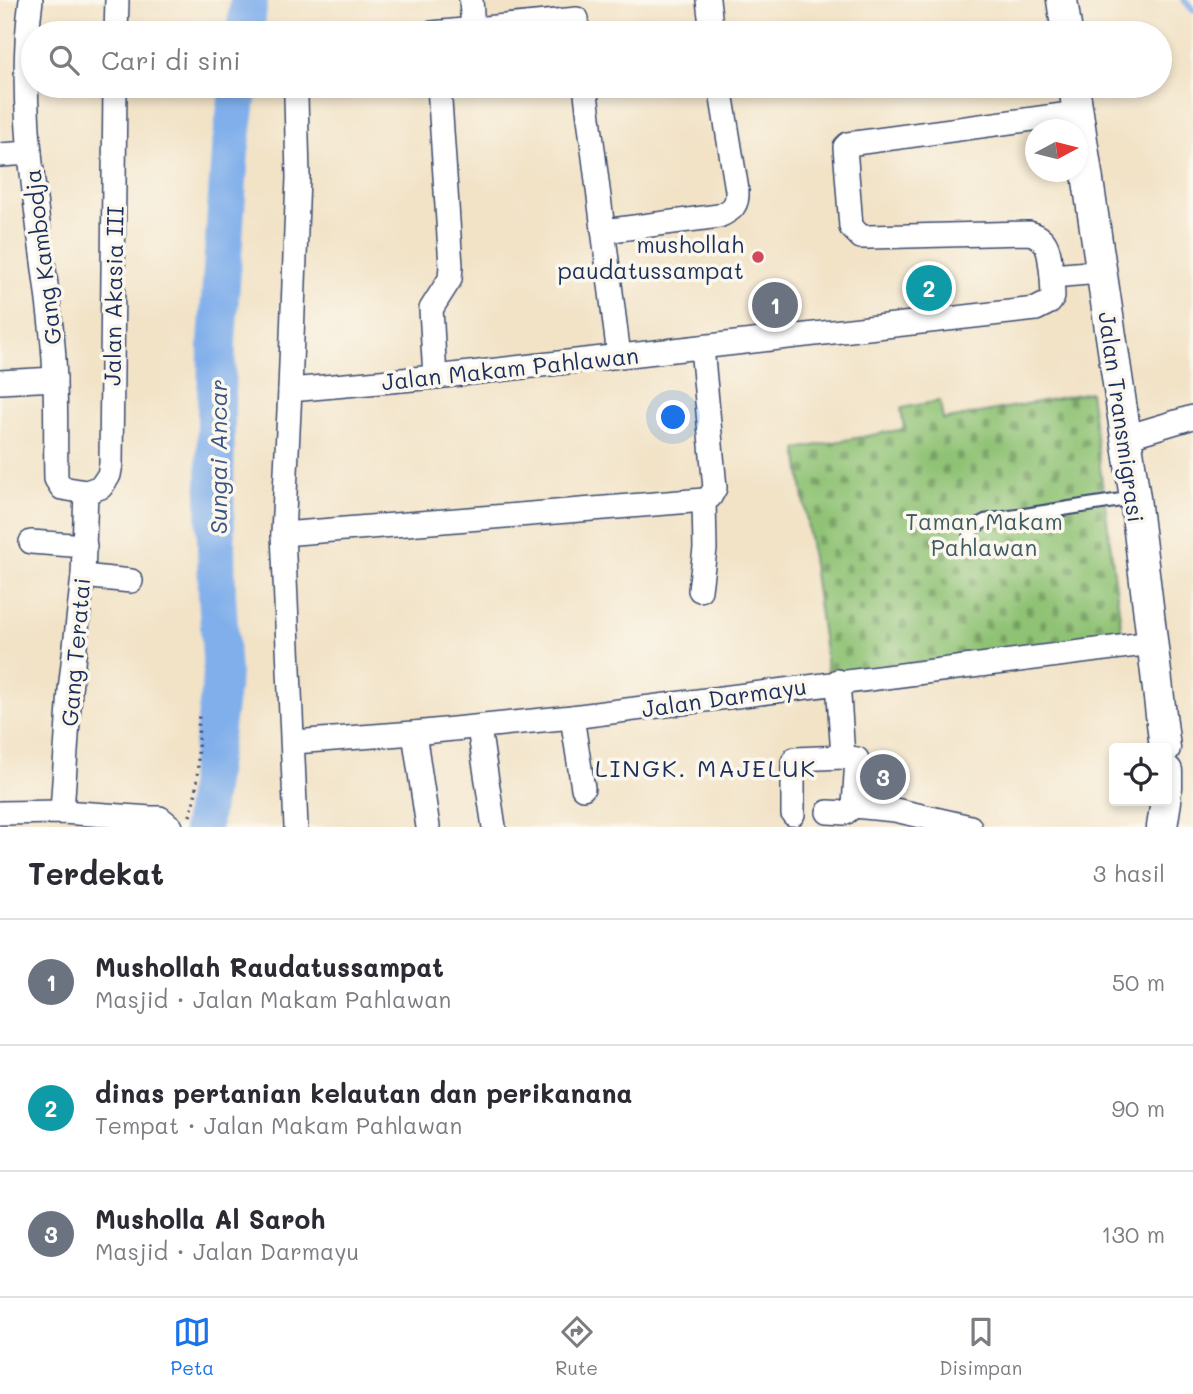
<!DOCTYPE html>
<html lang="id">
<meta charset="utf-8">
<style>
:root{--surface:#fff;--page:#f7f7f7;--text:#2b2b33;--muted:#7c7c81;--line:#e1e1e2;--accent:#1a73e8}
body{margin:0;font-family:Mali,sans-serif;background:var(--page);color:var(--text)}
.controls{position:absolute;right:21px;bottom:21px;display:grid;overflow:hidden;border-radius:7px;box-shadow:0 4px 10px #0003}
.controls button{width:63px;height:63px;display:grid;place-items:center;padding:0;border:0;border-bottom:2px solid var(--line);background:var(--surface);color:var(--text);font:35px sans-serif}
.compass{position:absolute;left:1025px;top:119px;width:63px;height:63px;border-radius:50%;background:var(--surface);box-shadow:0 4px 10px #0003;rotate:83deg}
.you{position:absolute;left:674px;top:418px;width:24px;height:24px;margin:-18px;border:5px solid #fff;border-radius:50%;background:#1a73e8;box-shadow:0 0 0 10px #1a73e833}
.badge{display:grid;place-items:center;width:46px;height:46px;border-radius:50%;background:var(--accent);color:#fff;font-size:23px;font-weight:700}
.pin{position:absolute;translate:-50% -50%;border:4px solid #fff;box-shadow:0 2px 7px #0006}
.list{margin:0;padding:0;list-style:none}
h2{display:flex;justify-content:space-between;align-items:center;height:91px;margin:0;padding:0 28px;font-size:30px}
h2 small{font-size:23px;font-weight:400;color:var(--muted)}
.list li{display:grid;grid-template-columns:46px 1fr auto;gap:21px;align-items:center;box-sizing:border-box;height:126px;padding:0 28px;border-top:2px solid var(--line)}
.list b{display:block;font-size:26px;white-space:nowrap}
.list p{margin:0;font-size:23px;white-space:nowrap;color:var(--muted)}
.list em{font-size:23px;font-style:normal;color:var(--muted)}
.icon{flex:none;width:38px;height:38px;fill:none;stroke:currentColor;stroke-width:2;stroke-linecap:round;stroke-linejoin:round}
.map{position:relative;flex:none;width:1193px;height:827px;overflow:hidden}
.search{position:absolute;background:var(--surface);box-shadow:0 4px 10px #0003;left:21px;right:21px;top:21px;height:77px;display:flex;align-items:center;gap:18px;box-sizing:border-box;padding:0 24px;border-radius:38px;color:var(--muted);font-size:26px}
.sheet{height:469px;background:var(--surface)}
nav{display:flex;justify-content:space-around;align-items:center;box-sizing:border-box;height:98px;border-top:2px solid var(--line);background:var(--surface);font-size:19px;color:var(--muted)}
nav a{display:grid;justify-items:center;gap:4px}
nav .on{color:var(--accent)}
.map>svg:first-child{display:block}
</style>
<div class="map">
<svg width="1193" height="827" viewBox="0 0 1193 827">
<defs>
<pattern id="cemetery-stones" width="16" height="16" patternUnits="userSpaceOnUse" patternTransform="scale(1.75)"><rect width="16" height="16" fill="#8fc274"/><path d="M2 7V4a2 2 0 0 1 4 0v3zM10 15v-3a2 2 0 0 1 4 0v3z" fill="#749e62"/></pattern>
</defs>
<rect width="100%" height="100%" fill="#fbf7ec"/>
<filter id="ink" filterUnits="userSpaceOnUse"><feTurbulence type="fractalNoise" baseFrequency=".0143" numOctaves="2"/><feDisplacementMap in="SourceGraphic" scale="14" xChannelSelector="R" yChannelSelector="G"/><feConvolveMatrix kernelMatrix="1 2 1 2 8 2 1 2 1" color-interpolation-filters="sRGB"/></filter>
<filter id="wash" filterUnits="userSpaceOnUse"><feTurbulence type="fractalNoise" baseFrequency=".00686" numOctaves="4" result="noise"/><feDisplacementMap in="SourceGraphic" scale="28" xChannelSelector="R" yChannelSelector="G"/><feGaussianBlur stdDeviation="1.57" result="paint"/><feColorMatrix in="noise" values="0 0 0 0 0 0 0 0 0 0 0 0 0 0 0 0 0 1.4 0 .05"/><feComposite in="paint" operator="in"/></filter>
<g filter="url(#wash)">
<rect width="100%" height="100%" fill="#f2e3c7"/>
<path fill="url(#cemetery-stones)" stroke="#557869" stroke-width="2" d="M 1090,392 L 1123,640 L 828,674 L 797,449 L 904,429 L 901,408 L 940,401 L 943,420 Z"/>
<g fill="none" stroke-linecap="round" stroke-linejoin="round">
<path stroke="#80afeb" stroke-width="6" d="M 1184,0 L 1193,10"/>
<g stroke="#80afeb" stroke-width="38">
<path d="M 245,33 L 249,0"/>
<path d="M 202,827 L 222,674 L 217,595 L 215,492 L 217,342 L 230,152 L 239,86"/>
</g>
</g>
</g>
<g filter="url(#ink)">
<g fill="none" stroke-linecap="round" stroke-linejoin="round">
<defs>
<path id="service" d="M 969,537 L 974,527 L 985,521 L 1134,498"/>
<g id="minor">
<path d="M 31,0 C 15,115 42,231 53,345 C 57,390 55,435 56,479 L 62,488 L 86,492 L 101,487 L 109,475 L 111,464 L 115,86"/>
<path d="M 471,0 L 473,29"/>
<path d="M 708,0 L 712,33"/>
<path d="M 116,33 L 117,0"/>
<path d="M 432,33 L 577,19"/>
<path d="M 585,86 L 619,356"/>
<path d="M 1077,113 L 848,144 L 845,147 L 851,227 L 861,237 L 869,237 L 1029,233 C 1051,238 1049,256 1052,276 L 1100,272"/>
<path d="M 0,155 L 30,153"/>
<path d="M 604,231 L 719,216 C 733,210 738,205 737,190 L 720,86"/>
<path d="M 435,377 L 431,309 L 450,279 L 451,266 L 439,86"/>
<path d="M 0,382 L 55,379"/>
<path d="M 290,390 L 298,177 L 296,97"/>
<path d="M 1126,437 L 1193,417"/>
<path d="M 283,534 L 704,500 L 710,497 L 715,488 L 702,347"/>
<path d="M 31,542 L 85,546"/>
<path d="M 83,576 L 131,581"/>
<path d="M 700,590 L 705,549 L 704,500"/>
<path d="M 838,681 L 843,757 L 857,759 L 854,806 L 895,810 L 970,827"/>
<path d="M 572,717 L 583,788"/>
<path d="M 479,728 L 494,827"/>
<path d="M 414,733 L 428,827"/>
<path d="M 294,742 L 414,733 L 572,717 L 1152,643"/>
<path d="M 62,812 L 70,690 L 83,576 L 86,492"/>
<path d="M 828,812 L 845,813 L 854,806"/>
<path d="M 0,813 L 62,812 L 151,818 L 160,818 L 171,827"/>
<path d="M 793,814 L 793,762 L 795,759 L 843,757"/>
<path d="M 296,827 L 283,534 L 290,390 L 435,377 L 1036,309 L 1050,302 L 1053,297 L 1052,276"/>
</g>
<g id="tertiary">
<path d="M 1062,0 L 1067,33"/>
<path d="M 1074,86 L 1135,498 L 1165,748"/>
<path d="M 1167,771 L 1167,788"/>
<path d="M 1162,827 L 1166,801"/>
</g>
</defs>
<use href="#service" stroke="#3b4a6e" stroke-width="16"/>
<use href="#minor" stroke="#3b4a6e" stroke-width="26"/>
<use href="#tertiary" stroke="#3b4a6e" stroke-width="33"/>
<path stroke="#3b4a6e" stroke-width="3.5" stroke-dasharray="2 5" stroke-linecap="butt" d="M 190,816 C 201,784 197,746 199,713"/>
<use href="#service" stroke="#fff" stroke-width="12"/>
<use href="#minor" stroke="#fff" stroke-width="23"/>
<use href="#tertiary" stroke="#fff" stroke-width="30"/>
</g>
</g>
<circle fill="#d1495b" stroke="#fbf7ec" stroke-width="2.5" cx="758" cy="257" r="7"/>
<g text-anchor="middle" dominant-baseline="central" stroke-width="7" stroke-linejoin="round" paint-order="stroke">
<g font-size="23" fill="#1b2f5e" stroke="#fbf7ec" text-anchor="end">
<text x="744" y="244">mushollah<tspan x="744" dy="26">paudatussampat</tspan></text>
</g>
<g font-size="23" fill="#1b2f5e" stroke="#fbf7ec">
<text transform="translate(42 257) rotate(-97)">Gang Kambodja</text>
<text transform="translate(113 296) rotate(-89)">Jalan Akasia III</text>
<text transform="translate(510 368) rotate(-6)">Jalan Makam Pahlawan</text>
<text transform="translate(1122 417) rotate(82)">Jalan Transmigrasi</text>
<text transform="translate(75 652) rotate(-85)">Gang Teratai</text>
<text transform="translate(724 697) rotate(-8)">Jalan Darmayu</text>
</g>
<g font-size="23" fill="#3e5b65" stroke="#fbf7ec">
<text x="984" y="521">Taman Makam<tspan x="984" dy="26">Pahlawan</tspan></text>
</g>
<g font-size="24" font-style="italic" fill="#395588" stroke="#fbf7ec">
<text transform="translate(217 457) rotate(-90)">Sungai Ancar</text>
</g>
<g font-size="24" letter-spacing="2" fill="#1b2f5e" stroke="#fbf7ec">
<text x="706" y="767">LINGK. MAJELUK</text>
</g>
</g>
</svg>
<div class="controls">
<button><svg class="icon" aria-label="locate" viewBox="0 0 24 24"><circle cx="12" cy="12" r="6"/><path d="M12 2v4M12 18v4M2 12h4M18 12h4"/></svg></button>
</div>
<svg class="compass" viewBox="-18 -18 36 36"><path d="M0-13l5 13h-10z" fill="#e53935"/><path d="M0 13l5-13h-10z" fill="#7c7c81"/></svg>
<div class="you"></div>
<div class="pin badge" style="left:775px;top:305px;background:#6b7280">1</div>
<div class="pin badge" style="left:929px;top:288px;background:#0f9aa8">2</div>
<div class="pin badge" style="left:883px;top:777px;background:#6b7280">3</div>
<div class="search"><svg class="icon" aria-label="search" viewBox="0 0 24 24"><circle cx="10" cy="10" r="6"/><path d="M15 15l6 6"/></svg>Cari di sini</div>
</div>
<section class="sheet">
<h2>Terdekat<small>3 hasil</small></h2>
<ul class="list">
<li><span class="badge" style="background:#6b7280">1</span><div><b>Mushollah Raudatussampat</b><p>Masjid · Jalan Makam Pahlawan</p></div><em>50 m</em></li>
<li><span class="badge" style="background:#0f9aa8">2</span><div><b>dinas pertanian kelautan dan perikanana</b><p>Tempat · Jalan Makam Pahlawan</p></div><em>90 m</em></li>
<li><span class="badge" style="background:#6b7280">3</span><div><b>Musholla Al Saroh</b><p>Masjid · Jalan Darmayu</p></div><em>130 m</em></li>
</ul>
</section>
<nav>
<a class="on"><svg class="icon" aria-label="map" viewBox="0 0 24 24"><path d="M3 6l6-2 6 2 6-2v14l-6 2-6-2-6 2zM9 4v14M15 6v14"/></svg>Peta</a>
<a><svg class="icon" aria-label="directions" viewBox="0 0 24 24"><path d="M12 3l9 9-9 9-9-9zM9 14v-3h6M13 9l2 2-2 2"/></svg>Rute</a>
<a><svg class="icon" aria-label="saved" viewBox="0 0 24 24"><path d="M7 4h10v16l-5-4-5 4z"/></svg>Disimpan</a>
</nav>
